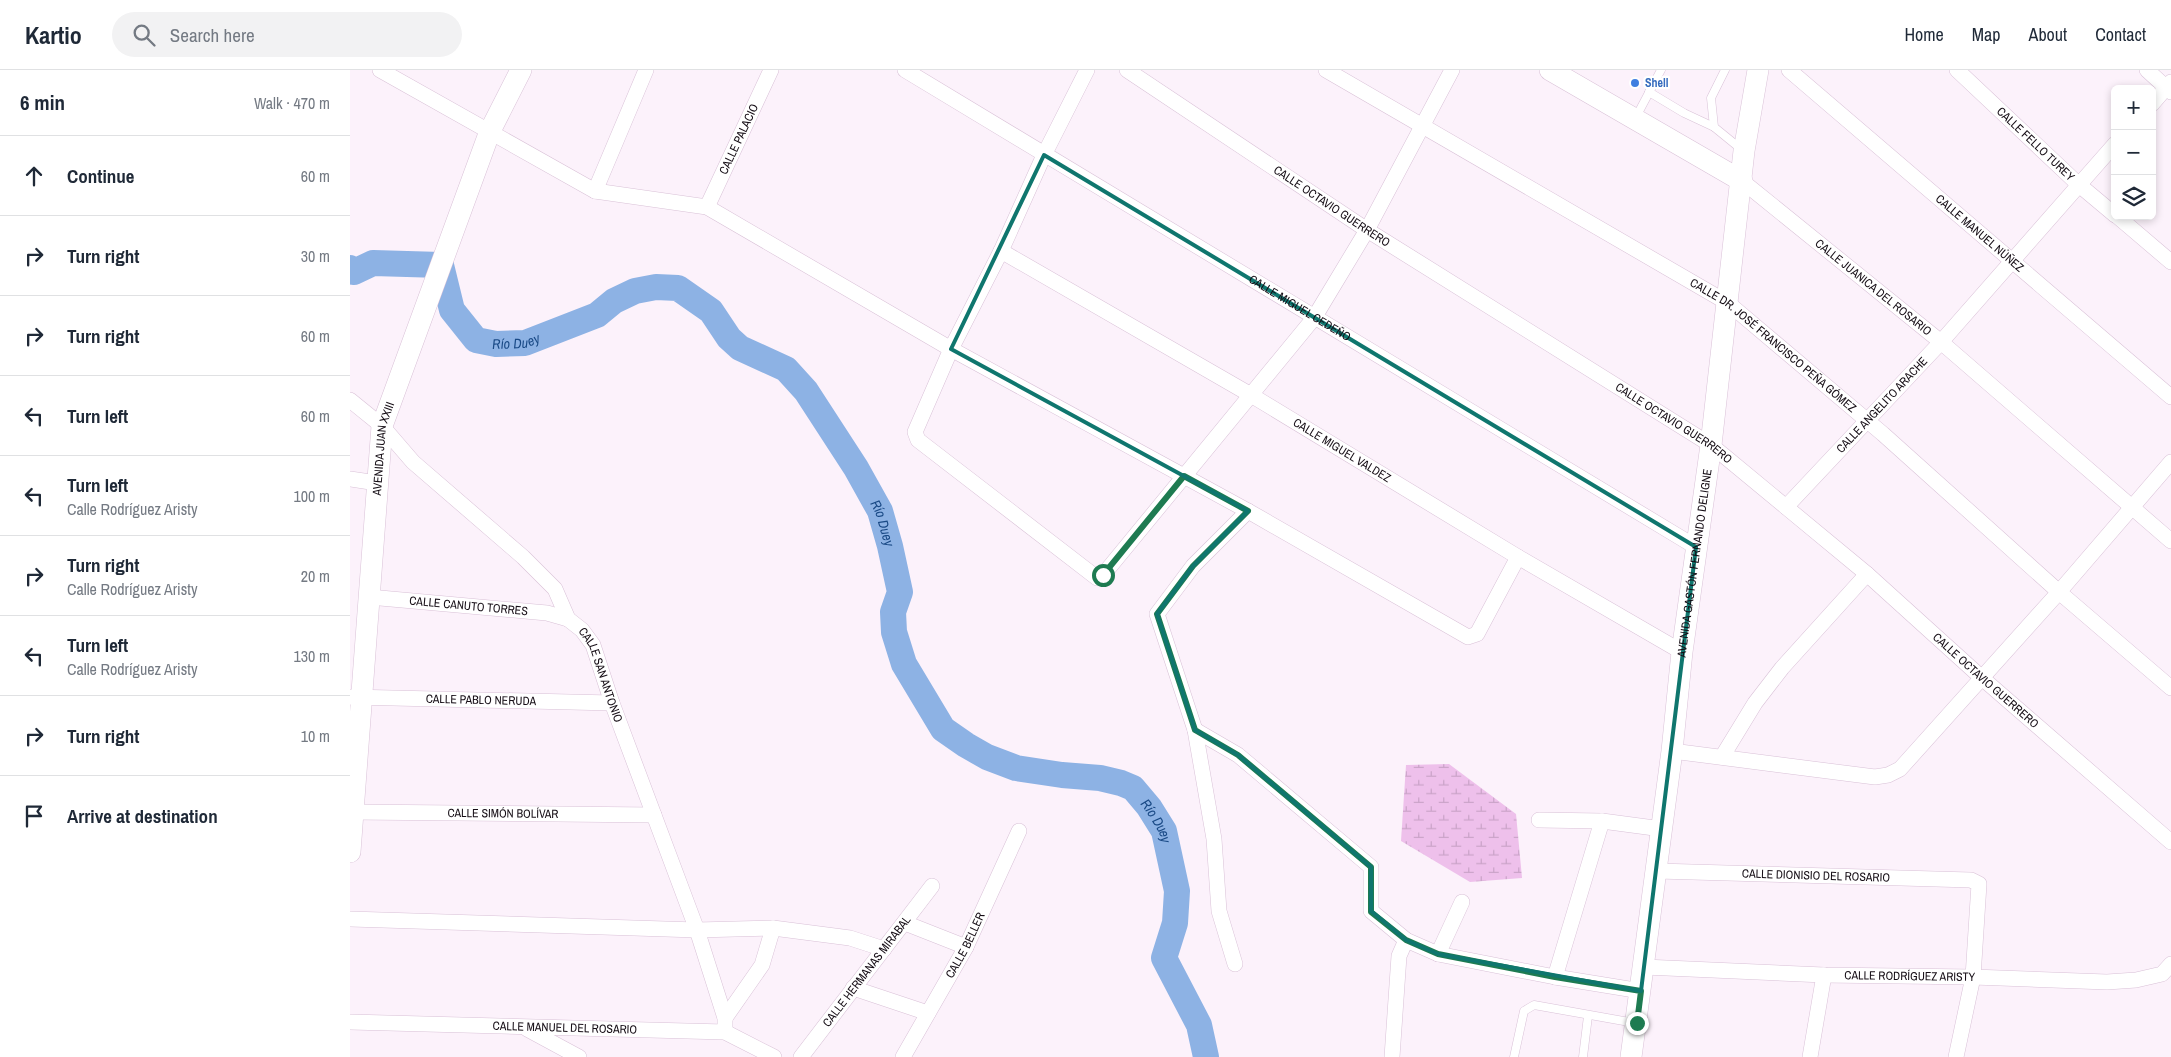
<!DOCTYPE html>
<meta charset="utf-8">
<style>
:root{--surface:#fff;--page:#f2f2f3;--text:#1f2937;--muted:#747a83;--line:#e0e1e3}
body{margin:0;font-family:"Archivo Narrow",sans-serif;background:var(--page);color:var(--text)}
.controls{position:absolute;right:15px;top:15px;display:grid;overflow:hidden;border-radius:8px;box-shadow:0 2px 8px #0003}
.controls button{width:45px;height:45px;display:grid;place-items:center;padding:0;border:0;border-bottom:1px solid var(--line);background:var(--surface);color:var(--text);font:25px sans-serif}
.stop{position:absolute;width:15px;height:15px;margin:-11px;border:4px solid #1e7b51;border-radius:50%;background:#fff}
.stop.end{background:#1e7b51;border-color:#fff;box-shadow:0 1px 5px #0008}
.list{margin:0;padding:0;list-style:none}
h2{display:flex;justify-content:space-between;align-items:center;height:65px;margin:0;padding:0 20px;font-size:21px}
h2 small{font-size:16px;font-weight:400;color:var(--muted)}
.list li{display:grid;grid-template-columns:32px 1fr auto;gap:15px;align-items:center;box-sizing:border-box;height:80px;padding:0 20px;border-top:1px solid var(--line)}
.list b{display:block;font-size:19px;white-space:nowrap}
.list p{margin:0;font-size:16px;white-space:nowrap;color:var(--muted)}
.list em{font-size:16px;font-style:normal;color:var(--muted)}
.icon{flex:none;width:28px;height:28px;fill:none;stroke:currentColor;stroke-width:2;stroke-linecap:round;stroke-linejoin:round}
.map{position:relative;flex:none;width:1821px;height:987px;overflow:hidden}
header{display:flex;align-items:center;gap:30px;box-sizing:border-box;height:70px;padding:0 25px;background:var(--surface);border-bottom:1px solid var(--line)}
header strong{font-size:24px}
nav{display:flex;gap:28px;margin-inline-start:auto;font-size:18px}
.search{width:350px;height:45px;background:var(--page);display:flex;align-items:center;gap:12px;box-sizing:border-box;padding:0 18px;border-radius:28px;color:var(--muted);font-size:19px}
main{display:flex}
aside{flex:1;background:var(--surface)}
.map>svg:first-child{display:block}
</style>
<header>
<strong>Kartio</strong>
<div class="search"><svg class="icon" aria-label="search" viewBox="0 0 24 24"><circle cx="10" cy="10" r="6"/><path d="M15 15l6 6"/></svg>Search here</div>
<nav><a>Home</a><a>Map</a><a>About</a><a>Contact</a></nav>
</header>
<main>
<aside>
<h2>6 min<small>Walk · 470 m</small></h2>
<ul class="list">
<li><svg class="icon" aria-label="ahead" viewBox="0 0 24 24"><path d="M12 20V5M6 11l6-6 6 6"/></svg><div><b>Continue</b></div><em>60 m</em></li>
<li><svg class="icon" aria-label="right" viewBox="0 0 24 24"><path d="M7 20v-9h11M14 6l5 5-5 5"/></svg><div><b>Turn right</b></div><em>30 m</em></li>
<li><svg class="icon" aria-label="right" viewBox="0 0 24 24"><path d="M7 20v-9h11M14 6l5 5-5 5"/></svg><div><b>Turn right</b></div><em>60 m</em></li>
<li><svg class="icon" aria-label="left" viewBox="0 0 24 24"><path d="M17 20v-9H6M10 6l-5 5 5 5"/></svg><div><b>Turn left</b></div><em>60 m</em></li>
<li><svg class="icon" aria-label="left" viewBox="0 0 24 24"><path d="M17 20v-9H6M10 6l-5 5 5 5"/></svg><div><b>Turn left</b><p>Calle Rodríguez Aristy</p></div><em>100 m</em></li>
<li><svg class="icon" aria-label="right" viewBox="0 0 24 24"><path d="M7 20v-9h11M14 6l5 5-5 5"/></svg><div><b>Turn right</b><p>Calle Rodríguez Aristy</p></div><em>20 m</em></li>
<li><svg class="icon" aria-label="left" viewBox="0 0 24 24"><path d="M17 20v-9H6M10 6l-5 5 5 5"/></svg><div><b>Turn left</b><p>Calle Rodríguez Aristy</p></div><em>130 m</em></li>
<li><svg class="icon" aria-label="right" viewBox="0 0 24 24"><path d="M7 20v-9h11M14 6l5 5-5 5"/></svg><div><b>Turn right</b></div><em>10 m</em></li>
<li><svg class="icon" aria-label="arrive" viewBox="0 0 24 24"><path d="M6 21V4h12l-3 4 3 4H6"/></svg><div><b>Arrive at destination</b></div></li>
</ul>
</aside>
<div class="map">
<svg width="1821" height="987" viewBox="0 0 1821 987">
<defs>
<pattern id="wetland-marsh" width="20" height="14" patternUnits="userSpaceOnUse" patternTransform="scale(1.25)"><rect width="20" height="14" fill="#eec0eb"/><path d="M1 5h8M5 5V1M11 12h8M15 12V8" fill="none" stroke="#cba4c9"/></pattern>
</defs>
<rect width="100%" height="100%" fill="#fcf2fb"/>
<path fill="url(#wetland-marsh)" d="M 1099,694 L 1166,744 L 1172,808 L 1120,812 L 1051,771 L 1056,695 Z"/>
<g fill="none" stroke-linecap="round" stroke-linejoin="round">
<path stroke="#8db2e4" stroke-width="26" id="s1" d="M 0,198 L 4,202 L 23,193 L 91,195 L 102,240 L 126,270 L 146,274 L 175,273 L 247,245 L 264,231 L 285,221 L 306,217 L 328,218 L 361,241 L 379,268 L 390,278 L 436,299 L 456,321 L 506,398 L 530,441 L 540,476 L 550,522 L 543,542 L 544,562 L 554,594 L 593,659 L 616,675 L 637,687 L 666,698 L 712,705 L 750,708 L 771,713 L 783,718 L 799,737 L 814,761 L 827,821 L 825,853 L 814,888 L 849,955 L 856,987"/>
<defs>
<g id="lane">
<path d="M 1375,0 L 1361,28 L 1364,57 L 1391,79"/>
<path d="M 1299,22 L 1334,43 L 1364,57"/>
<path d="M 1285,49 L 1311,0"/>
<path d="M 1164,987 L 1174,941 L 1184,935 L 1285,953"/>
<path d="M 1233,987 L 1238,946"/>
</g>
<g id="street">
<path d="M 30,0 L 245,121 L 357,137 L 601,279 L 898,441 L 1118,567 L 1127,564 L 1168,487"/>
<path id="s2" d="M 555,0 L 1346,477"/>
<path d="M 737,0 L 694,85 L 651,181 L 601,279 L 565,362 L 568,370 L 747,508 L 753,505 L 964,248 L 1017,160 L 1102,0"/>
<path id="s3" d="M 777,0 L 1017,160 L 1361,375 L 1517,504 L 1632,608 L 1821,772"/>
<path id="s4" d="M 976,0 L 1378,233 L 1533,364 L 1709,522 L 1821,618"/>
<path id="s5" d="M 1439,0 L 1821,327"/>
<path id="s6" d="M 1607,0 L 1728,114 L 1765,145"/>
<path d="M 1797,0 L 1821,22"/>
<path d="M 1802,34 L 1821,12"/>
<path id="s7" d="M 1392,111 L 1591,272 L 1821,471"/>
<path d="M 245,121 L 296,0"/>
<path id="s8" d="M 357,137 L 421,0"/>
<path d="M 1767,146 L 1821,192"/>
<path id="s9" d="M 651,181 L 901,325 L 1168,487 L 1332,582"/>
<path id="s10" d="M 0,330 L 32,356 L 63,392 L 173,487 L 205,519 L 218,549 L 232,560 L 243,575 L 262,633 L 347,860 L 375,948 L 375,962"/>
<path d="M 0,409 L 27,413"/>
<path id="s11" d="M 1436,437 L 1591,272 L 1765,74"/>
<path id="s12" d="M 19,527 L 197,543 L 218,549"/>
<path id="s13" d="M 0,627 L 262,633"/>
<path d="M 845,660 L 888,685 L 1021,797 L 1021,841 L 1056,870 L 1088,884 L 1205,907 L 1291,921"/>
<path d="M 1322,681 L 1525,707 L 1538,705 L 1550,699 L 1709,522 L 1821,392"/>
<path d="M 1372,687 L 1405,633 L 1432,598 L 1517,504"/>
<path id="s14" d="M 3,742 L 304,745"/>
<path d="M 1189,750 L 1252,751 L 1312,759"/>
<path id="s15" d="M 1307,801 L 1621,810 L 1629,814 L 1623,907 L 1606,987"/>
<path d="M 0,849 L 347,860 L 423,858 L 500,868 L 534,879"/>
<path d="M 555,853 L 616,877"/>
<path d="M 1088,884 L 1112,832"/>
<path d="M 885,894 L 869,841 L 864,769 L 845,660 L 807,544 L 843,496 L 898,441"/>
<path id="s16" d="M 1294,897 L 1474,905 L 1623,907 L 1757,912 L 1786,910 L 1812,904 L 1821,894"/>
<path d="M 1205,907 L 1252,751"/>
<path d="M 503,918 L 578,943"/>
<path d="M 375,948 L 412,895 L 423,858"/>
<path id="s17" d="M 0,952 L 375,962 L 424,987"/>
<path d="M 177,959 L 229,987"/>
<path id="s18" d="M 451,987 L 582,816"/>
<path id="s19" d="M 553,987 L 616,877 L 669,761"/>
<path d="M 1042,987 L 1049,886 L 1056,870"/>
<path d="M 1460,987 L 1474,905"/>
</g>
<g id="secondary">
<path d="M 1200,0 L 1392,111"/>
<path id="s20" d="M 0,782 L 32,356 L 140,61 L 171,0"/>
<path id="s21" d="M 1281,987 L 1322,681 L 1332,582 L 1361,375 L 1394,81 L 1408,0"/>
</g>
</defs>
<use href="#lane" stroke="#d9c1d7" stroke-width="9"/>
<use href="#street" stroke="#d9c1d7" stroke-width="16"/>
<use href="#secondary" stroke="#d9c1d7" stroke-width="22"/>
<use href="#lane" stroke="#fff" stroke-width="8"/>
<use href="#street" stroke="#fff" stroke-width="15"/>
<use href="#secondary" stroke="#fff" stroke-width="21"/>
</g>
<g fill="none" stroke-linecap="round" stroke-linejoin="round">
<path stroke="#1e7b51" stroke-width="6" d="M 753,505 L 834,406 L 898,441 L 843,496 L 807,544 L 845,660 L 888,685 L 1021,797 L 1021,842 L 1056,870 L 1088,884 L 1205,907 L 1291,921 L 1287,953"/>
</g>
<path fill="none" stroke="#0f766e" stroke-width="4" stroke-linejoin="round" d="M 694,85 L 1346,477 L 1291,921 L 1088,884 L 1056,870 L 1021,841 L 1021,797 L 888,685 L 845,660 L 807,544 L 843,496 L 898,441 L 601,279 Z"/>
<circle fill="#3f7fe0" stroke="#fff" stroke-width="2" cx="1285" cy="13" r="5"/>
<g text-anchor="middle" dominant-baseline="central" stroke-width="4.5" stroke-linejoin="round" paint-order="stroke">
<g font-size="12" font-weight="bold" fill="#366cbe" stroke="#fff" text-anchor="start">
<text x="1295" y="13">Shell</text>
</g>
<g font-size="12" fill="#150d15" stroke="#fff">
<text stroke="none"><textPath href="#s8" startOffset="75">CALLE PALACIO</textPath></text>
<text stroke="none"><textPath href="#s6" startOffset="108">CALLE FELLO TUREY</textPath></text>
<text stroke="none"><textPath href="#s3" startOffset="246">CALLE OCTAVIO GUERRERO</textPath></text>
<text stroke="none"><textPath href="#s5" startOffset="251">CALLE MANUEL NÚÑEZ</textPath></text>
<text stroke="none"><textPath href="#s7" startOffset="169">CALLE JUANICA DEL ROSARIO</textPath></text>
<text stroke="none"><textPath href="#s2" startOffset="461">CALLE MIGUEL CEDEÑO</textPath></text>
<text stroke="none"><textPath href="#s4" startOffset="526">CALLE DR. JOSÉ FRANCISCO PEÑA GÓMEZ</textPath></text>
<text stroke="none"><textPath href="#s11" startOffset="140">CALLE ANGELITO ARACHE</textPath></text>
<text stroke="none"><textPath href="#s3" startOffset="651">CALLE OCTAVIO GUERRERO</textPath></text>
<text stroke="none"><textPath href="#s20" startOffset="405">AVENIDA JUAN XXIII</textPath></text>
<text stroke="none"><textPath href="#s9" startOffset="395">CALLE MIGUEL VALDEZ</textPath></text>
<text stroke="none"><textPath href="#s21" startOffset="498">AVENIDA GASTÓN FERNANDO DELIGNE</textPath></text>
<text stroke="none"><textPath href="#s12" startOffset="100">CALLE CANUTO TORRES</textPath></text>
<text stroke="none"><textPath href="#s10" startOffset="379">CALLE SAN ANTONIO</textPath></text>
<text stroke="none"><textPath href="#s3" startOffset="1056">CALLE OCTAVIO GUERRERO</textPath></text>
<text stroke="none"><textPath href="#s13" startOffset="131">CALLE PABLO NERUDA</textPath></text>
<text stroke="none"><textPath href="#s14" startOffset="150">CALLE SIMÓN BOLÍVAR</textPath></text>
<text stroke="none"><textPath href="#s15" startOffset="159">CALLE DIONISIO DEL ROSARIO</textPath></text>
<text stroke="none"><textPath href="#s19" startOffset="128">CALLE BELLER</textPath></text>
<text stroke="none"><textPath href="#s18" startOffset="108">CALLE HERMANAS MIRABAL</textPath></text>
<text stroke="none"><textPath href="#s16" startOffset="266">CALLE RODRÍGUEZ ARISTY</textPath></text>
<text stroke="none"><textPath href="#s17" startOffset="215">CALLE MANUEL DEL ROSARIO</textPath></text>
</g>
<g font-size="14" font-style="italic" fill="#1a4a86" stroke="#fff">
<text stroke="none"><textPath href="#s1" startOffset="220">Río Duey</textPath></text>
<text stroke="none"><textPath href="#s1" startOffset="716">Río Duey</textPath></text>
<text stroke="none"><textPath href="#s1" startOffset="1181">Río Duey</textPath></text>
</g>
</g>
</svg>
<div class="controls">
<button>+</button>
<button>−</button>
<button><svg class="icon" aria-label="layers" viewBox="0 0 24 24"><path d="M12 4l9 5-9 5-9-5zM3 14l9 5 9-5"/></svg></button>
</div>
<div class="stop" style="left:753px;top:505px"></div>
<div class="stop end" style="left:1287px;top:953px"></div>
</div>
</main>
